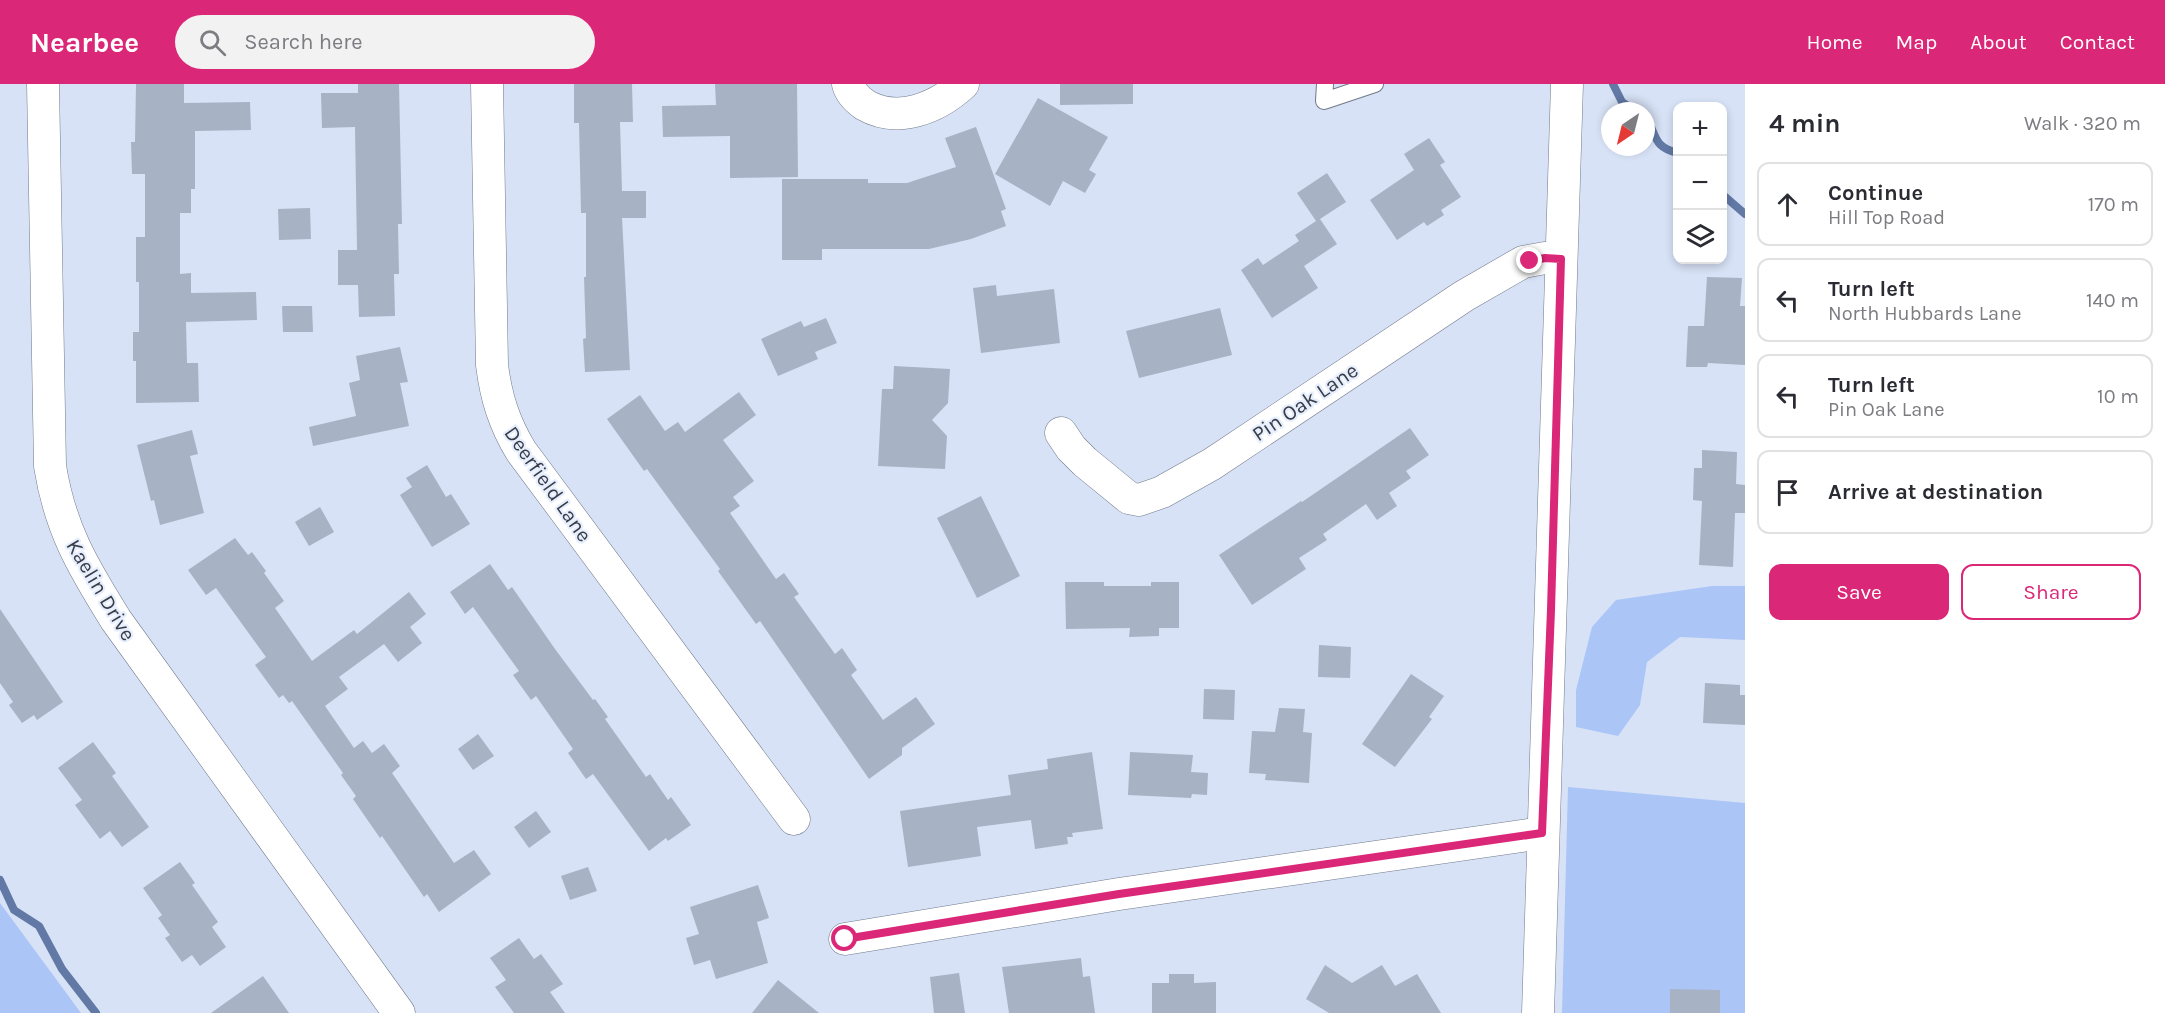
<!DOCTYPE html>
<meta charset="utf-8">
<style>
:root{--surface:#fff;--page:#f2f2f3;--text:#2b2b33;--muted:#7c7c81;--line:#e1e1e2;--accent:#db2777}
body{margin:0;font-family:Karla,sans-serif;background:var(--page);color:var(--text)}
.controls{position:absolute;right:18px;top:18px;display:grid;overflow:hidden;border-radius:12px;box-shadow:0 3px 9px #0003}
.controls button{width:54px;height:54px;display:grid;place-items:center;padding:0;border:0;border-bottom:2px solid var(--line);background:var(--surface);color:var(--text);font:30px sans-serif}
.compass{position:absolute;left:1601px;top:18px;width:54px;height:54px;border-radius:50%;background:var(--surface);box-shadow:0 3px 9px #0003;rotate:215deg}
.stop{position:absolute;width:18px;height:18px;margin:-14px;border:4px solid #db2777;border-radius:50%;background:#fff}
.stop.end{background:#db2777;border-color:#fff;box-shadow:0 2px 6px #0008}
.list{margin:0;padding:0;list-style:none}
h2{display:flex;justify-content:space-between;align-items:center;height:78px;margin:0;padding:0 24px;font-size:26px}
h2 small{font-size:20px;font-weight:400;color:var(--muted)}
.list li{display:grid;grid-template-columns:39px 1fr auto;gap:18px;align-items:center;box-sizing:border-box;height:84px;margin:0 12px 12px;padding:0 12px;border:2px solid var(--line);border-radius:12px}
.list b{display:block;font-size:22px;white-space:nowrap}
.list p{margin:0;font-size:20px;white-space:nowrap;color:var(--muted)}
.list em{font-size:20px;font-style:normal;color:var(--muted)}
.actions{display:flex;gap:12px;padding:18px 24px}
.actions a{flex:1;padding:14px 0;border:2px solid var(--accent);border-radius:12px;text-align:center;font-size:21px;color:var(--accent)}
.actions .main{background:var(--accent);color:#fff}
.icon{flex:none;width:33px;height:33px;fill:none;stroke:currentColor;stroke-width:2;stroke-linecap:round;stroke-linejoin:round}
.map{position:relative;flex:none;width:1745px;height:929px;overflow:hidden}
header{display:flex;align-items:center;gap:36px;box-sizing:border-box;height:84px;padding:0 30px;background:var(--accent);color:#fff}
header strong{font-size:28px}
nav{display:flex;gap:33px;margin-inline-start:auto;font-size:21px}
.search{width:420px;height:54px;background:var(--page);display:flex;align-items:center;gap:15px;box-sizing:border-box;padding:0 21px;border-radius:33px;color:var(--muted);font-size:22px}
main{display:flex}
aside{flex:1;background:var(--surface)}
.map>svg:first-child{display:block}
</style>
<header>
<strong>Nearbee</strong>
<div class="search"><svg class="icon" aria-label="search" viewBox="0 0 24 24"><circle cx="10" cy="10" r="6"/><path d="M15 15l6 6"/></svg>Search here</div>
<nav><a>Home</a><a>Map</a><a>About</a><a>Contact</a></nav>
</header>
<main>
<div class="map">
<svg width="1745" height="929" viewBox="0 0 1745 929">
<rect width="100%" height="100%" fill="#d7e2f6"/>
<g fill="#abc5f7">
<path d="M 1712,502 L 1745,502 L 1745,556 L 1680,553 L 1647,578 L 1640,621 L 1618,652 L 1576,643 L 1576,606 L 1592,543 L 1616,516 Z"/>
<path d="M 1568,703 L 1745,719 L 1745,929 L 1562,929 Z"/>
<path d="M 0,819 L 81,929 L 0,929 Z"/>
</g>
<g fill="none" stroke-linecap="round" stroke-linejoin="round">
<g stroke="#6279a6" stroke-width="8">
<path d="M 1613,0 L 1622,18 L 1636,27"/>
<path d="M 1646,33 C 1657,52 1653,63 1678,69"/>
<path d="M 1722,110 L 1745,130"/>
<path d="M 0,796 L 14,826 L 39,842 L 62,885 L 96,929"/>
</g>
</g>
<g fill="#a8b2c5">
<path d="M 136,0 L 184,0 L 184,19 L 250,18 L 251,46 L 195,47 L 195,105 L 191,105 L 191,129 L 180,129 L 180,190 L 191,189 L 191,209 L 256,208 L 257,236 L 186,238 L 187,279 L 198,279 L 199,318 L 136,319 L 136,277 L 133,277 L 133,248 L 139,248 L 139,198 L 136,198 L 136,153 L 145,153 L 145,90 L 132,90 L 131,58 L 135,58 Z"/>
<path d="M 358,0 L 399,0 L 402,140 L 398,140 L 399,190 L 394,190 L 395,232 L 359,233 L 358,201 L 338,201 L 338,166 L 357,166 L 355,43 L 322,44 L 321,9 L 358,9 Z"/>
<path d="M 574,0 L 632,0 L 633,38 L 620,38 L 622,107 L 646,107 L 646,134 L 622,134 L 630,286 L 585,288 L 583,255 L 586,254 L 584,193 L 586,193 L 586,129 L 581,129 L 579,39 L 574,39 Z"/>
<path d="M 715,0 L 797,0 L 798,93 L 730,94 L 730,52 L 663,53 L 662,22 L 716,21 Z"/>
<path d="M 1060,0 L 1133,0 L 1133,20 L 1060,21 Z"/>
<path d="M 1038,14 L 1108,53 L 1089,86 L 1096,90 L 1085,109 L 1063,97 L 1050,122 L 995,90 Z"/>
<path d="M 976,43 L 1006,125 L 1001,127 L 1006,142 L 971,155 L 929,165 L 822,165 L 822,176 L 782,176 L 782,95 L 868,95 L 868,99 L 907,99 L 956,83 L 945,54 Z"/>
<path d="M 1429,54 L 1445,78 L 1440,81 L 1461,113 L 1441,126 L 1444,131 L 1427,142 L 1424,138 L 1397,156 L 1370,116 L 1414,86 L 1404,70 Z"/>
<path d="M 1327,89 L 1346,118 L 1320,135 L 1337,160 L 1304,182 L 1318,204 L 1272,234 L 1241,186 L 1258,174 L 1263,181 L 1299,157 L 1295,151 L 1316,137 L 1297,109 Z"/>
<path d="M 310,124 L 311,155 L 279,156 L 278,125 Z"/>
<path d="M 1707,193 L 1742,194 L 1740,222 L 1745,222 L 1745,281 L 1708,279 L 1707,283 L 1686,283 L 1688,242 L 1704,242 Z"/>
<path d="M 996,201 L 997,212 L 1054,205 L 1060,259 L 981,269 L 973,204 Z"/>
<path d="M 282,222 L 312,222 L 313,248 L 283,248 Z"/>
<path d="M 1220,224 L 1232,271 L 1139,294 L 1126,247 Z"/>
<path d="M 826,234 L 837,259 L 815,268 L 818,275 L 778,292 L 761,255 L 801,237 L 804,243 Z"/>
<path d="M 400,263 L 408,298 L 400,299 L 409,342 L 313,362 L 309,343 L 356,332 L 349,299 L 360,296 L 356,272 Z"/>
<path d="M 894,282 L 950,285 L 948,319 L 932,336 L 947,352 L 945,385 L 878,382 L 882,305 L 893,305 Z"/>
<path d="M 739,308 L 756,331 L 723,356 L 754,397 L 733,413 L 740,422 L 730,429 L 776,495 L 784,489 L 799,510 L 794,513 L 835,570 L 842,564 L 857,586 L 851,591 L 883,636 L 916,613 L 935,640 L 902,664 L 902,671 L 869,695 L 760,537 L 756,540 L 718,487 L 720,485 L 647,385 L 644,387 L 607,335 L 640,311 L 665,347 L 678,338 L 685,348 Z"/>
<path d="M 1410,344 L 1429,371 L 1406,387 L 1411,394 L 1389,409 L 1397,422 L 1377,436 L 1366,420 L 1323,450 L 1327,456 L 1299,474 L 1306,485 L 1252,521 L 1219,471 L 1301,417 L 1302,418 Z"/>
<path d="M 192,346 L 198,370 L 190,372 L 204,429 L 160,441 L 154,416 L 151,417 L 137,361 Z"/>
<path d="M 1702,366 L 1737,368 L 1736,400 L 1745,401 L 1745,429 L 1735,429 L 1733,483 L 1699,481 L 1702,417 L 1693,416 L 1694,384 L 1702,384 Z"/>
<path d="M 427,381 L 446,413 L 451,410 L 470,440 L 432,463 L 400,411 L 412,403 L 406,394 Z"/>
<path d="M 981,412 L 1020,492 L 977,514 L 937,434 Z"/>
<path d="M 320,423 L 334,448 L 309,462 L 295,438 Z"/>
<path d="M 235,454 L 248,471 L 252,468 L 266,487 L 264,489 L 284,517 L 275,524 L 312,577 L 354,546 L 357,550 L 409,508 L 426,530 L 410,543 L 422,559 L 398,578 L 384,560 L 339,593 L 348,605 L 325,622 L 354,664 L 363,657 L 372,669 L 384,660 L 400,682 L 392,689 L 454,779 L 474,766 L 491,790 L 439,828 L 427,810 L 424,813 L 382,752 L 380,754 L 353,715 L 356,712 L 341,691 L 343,689 L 292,617 L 289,619 L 283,611 L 279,614 L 255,581 L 266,573 L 216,504 L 206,511 L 188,486 Z"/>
<path d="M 490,480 L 508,506 L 512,503 L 555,565 L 593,616 L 595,615 L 608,633 L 605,635 L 646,693 L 650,690 L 668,716 L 671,713 L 691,741 L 668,757 L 666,754 L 649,767 L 593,690 L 586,695 L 568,669 L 573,665 L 536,612 L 531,616 L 513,591 L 519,587 L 473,523 L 465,530 L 450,508 Z"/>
<path d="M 1065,498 L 1104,498 L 1104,502 L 1151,502 L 1151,498 L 1179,498 L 1179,544 L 1159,544 L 1159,552 L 1129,553 L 1130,544 L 1066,545 Z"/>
<path d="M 0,525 L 63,618 L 37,636 L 34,631 L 22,639 L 9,621 L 13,618 L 0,599 Z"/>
<path d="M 1319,561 L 1351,563 L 1350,594 L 1318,593 Z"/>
<path d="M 1411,590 L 1444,612 L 1429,633 L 1432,635 L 1395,683 L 1362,660 Z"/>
<path d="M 1705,599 L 1740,601 L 1740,611 L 1745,611 L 1745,641 L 1703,639 Z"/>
<path d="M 1204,605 L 1235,606 L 1234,636 L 1203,635 Z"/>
<path d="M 1279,624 L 1305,625 L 1303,648 L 1312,649 L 1309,699 L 1265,696 L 1266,690 L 1249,689 L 1252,647 L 1275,648 Z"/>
<path d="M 478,650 L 494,672 L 473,686 L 458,665 Z"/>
<path d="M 93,658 L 116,689 L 112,692 L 149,743 L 122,763 L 110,747 L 100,755 L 75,721 L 82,716 L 58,684 Z"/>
<path d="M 1092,668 L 1103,745 L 1072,749 L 1073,753 L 1067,753 L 1068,760 L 1035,765 L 1031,736 L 977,743 L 981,772 L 908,783 L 900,727 L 1011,711 L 1008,691 L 1048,685 L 1047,675 Z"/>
<path d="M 1130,668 L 1193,671 L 1191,688 L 1208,689 L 1207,711 L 1192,710 L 1191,714 L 1128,711 Z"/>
<path d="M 536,727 L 551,748 L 529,764 L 514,743 Z"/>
<path d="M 180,778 L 195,799 L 192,801 L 218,838 L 212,843 L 226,863 L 200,882 L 192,871 L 182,878 L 165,854 L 170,851 L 158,834 L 162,831 L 143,804 Z"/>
<path d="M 588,783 L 597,807 L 570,816 L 561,792 Z"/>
<path d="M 758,801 L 769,834 L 757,838 L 768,879 L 716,895 L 710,876 L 694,881 L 686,854 L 699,850 L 690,823 Z"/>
<path d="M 519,854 L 534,875 L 541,870 L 563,900 L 550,908 L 565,929 L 514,929 L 495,903 L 506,896 L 490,874 Z"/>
<path d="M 1081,874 L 1083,893 L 1090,892 L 1095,929 L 1009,929 L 1002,883 Z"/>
<path d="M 1325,881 L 1352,899 L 1382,881 L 1395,902 L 1417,890 L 1441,929 L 1329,929 L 1306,915 Z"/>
<path d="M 959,889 L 965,929 L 934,929 L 930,893 Z"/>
<path d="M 1169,890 L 1194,890 L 1194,899 L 1216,898 L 1216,929 L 1152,929 L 1152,899 L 1169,899 Z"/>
<path d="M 263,892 L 289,929 L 211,929 Z"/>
<path d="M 778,896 L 819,929 L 752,929 Z"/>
<path d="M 1670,905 L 1720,906 L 1720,929 L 1670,929 Z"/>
</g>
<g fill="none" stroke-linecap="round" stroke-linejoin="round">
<defs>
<path id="lane" d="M 1325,0 L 1324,17 L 1375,0"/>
<g id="street">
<path d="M 43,0 L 50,382 C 60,445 83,483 116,536 L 399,929"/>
<path d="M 487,0 L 492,281 C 496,313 504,339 521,367 L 794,735"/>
<path d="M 848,0 C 850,8 858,16 865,21 C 898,40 937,24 963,0"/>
<path d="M 1061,349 L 1071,364 L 1085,378 L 1129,414 L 1139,416 L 1162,408 L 1212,380 L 1464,212 L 1523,178 L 1545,174 L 1561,175"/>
<path d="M 845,855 L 1119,810 L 1542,749"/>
<path d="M 1538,929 L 1567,0"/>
</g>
</defs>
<use href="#lane" stroke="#717a8b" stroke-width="18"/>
<use href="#street" stroke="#717a8b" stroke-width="33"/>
<use href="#lane" stroke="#fff" stroke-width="16"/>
<use href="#street" stroke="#fff" stroke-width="32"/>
</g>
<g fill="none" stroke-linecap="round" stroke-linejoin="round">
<path stroke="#db2777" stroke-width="8" d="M 845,855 L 1119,810 L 1542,749 L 1551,526 L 1561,175 L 1545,174 L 1530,177"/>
</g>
<g text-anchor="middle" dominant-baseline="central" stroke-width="4.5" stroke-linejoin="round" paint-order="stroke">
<g font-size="21" fill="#383c44" stroke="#e7efff">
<text transform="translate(1305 318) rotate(-34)">Pin Oak Lane</text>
<text transform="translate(548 400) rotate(55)">Deerfield Lane</text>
<text transform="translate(101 506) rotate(59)">Kaelin Drive</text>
</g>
</g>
</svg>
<div class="controls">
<button>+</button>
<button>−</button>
<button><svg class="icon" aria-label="layers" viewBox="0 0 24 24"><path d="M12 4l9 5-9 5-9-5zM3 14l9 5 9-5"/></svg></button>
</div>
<svg class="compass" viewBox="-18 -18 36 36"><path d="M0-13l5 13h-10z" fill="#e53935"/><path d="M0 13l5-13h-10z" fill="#7c7c81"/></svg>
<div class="stop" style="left:845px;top:855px"></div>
<div class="stop end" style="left:1530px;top:177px"></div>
</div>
<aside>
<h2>4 min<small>Walk · 320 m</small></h2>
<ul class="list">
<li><svg class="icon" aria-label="ahead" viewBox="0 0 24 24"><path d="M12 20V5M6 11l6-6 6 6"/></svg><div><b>Continue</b><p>Hill Top Road</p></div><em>170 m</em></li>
<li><svg class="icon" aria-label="left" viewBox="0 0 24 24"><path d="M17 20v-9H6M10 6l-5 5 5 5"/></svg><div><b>Turn left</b><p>North Hubbards Lane</p></div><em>140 m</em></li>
<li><svg class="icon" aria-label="left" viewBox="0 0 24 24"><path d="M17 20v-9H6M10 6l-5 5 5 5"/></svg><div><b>Turn left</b><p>Pin Oak Lane</p></div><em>10 m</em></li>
<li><svg class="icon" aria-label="arrive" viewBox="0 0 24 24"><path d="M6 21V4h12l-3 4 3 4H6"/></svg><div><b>Arrive at destination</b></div></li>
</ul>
<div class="actions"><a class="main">Save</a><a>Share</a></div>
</aside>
</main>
